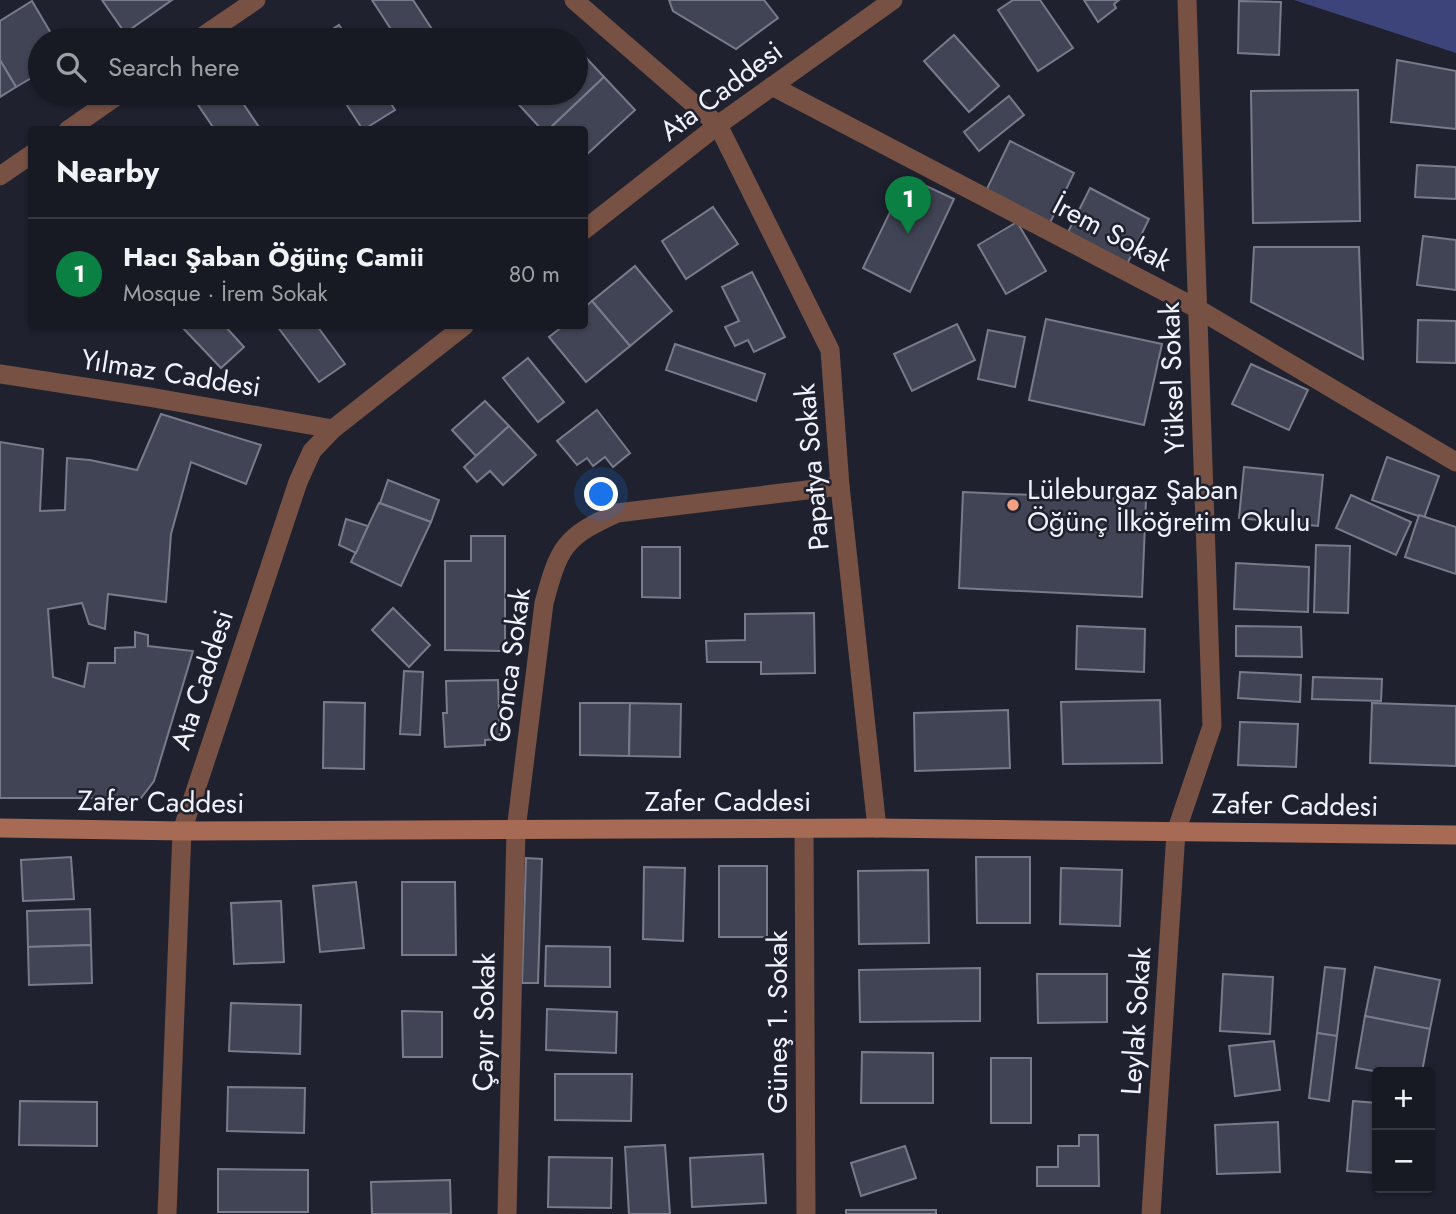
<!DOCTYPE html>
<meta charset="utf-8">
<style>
:root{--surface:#171923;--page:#20222b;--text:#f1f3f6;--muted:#9ea0a6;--line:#363841;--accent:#0b8043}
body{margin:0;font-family:Jost,sans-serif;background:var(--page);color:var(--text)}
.controls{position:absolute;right:21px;bottom:21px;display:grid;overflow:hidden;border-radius:7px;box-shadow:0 2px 5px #0004}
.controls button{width:63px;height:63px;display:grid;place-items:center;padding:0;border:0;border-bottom:2px solid var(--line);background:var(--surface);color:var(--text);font:35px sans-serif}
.you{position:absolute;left:602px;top:495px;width:24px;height:24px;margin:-18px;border:5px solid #fff;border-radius:50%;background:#1a73e8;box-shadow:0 0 0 10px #1a73e833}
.badge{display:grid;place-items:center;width:46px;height:46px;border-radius:50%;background:var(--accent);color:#fff;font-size:23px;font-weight:700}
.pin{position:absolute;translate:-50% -58px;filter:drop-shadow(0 2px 4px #0008)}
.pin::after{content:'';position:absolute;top:37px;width:24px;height:21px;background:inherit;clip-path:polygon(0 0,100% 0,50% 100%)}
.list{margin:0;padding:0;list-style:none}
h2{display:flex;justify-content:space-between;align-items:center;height:91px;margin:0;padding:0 28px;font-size:30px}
h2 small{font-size:23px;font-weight:400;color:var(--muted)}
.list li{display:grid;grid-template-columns:46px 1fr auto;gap:21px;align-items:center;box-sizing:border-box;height:112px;padding:0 28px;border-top:2px solid var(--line)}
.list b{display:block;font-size:26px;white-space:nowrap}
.list p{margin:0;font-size:23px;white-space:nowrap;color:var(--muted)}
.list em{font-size:23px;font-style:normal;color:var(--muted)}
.icon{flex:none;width:38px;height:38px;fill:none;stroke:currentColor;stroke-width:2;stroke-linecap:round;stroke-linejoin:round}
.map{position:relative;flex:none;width:1456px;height:1214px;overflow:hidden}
.search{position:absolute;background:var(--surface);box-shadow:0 2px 5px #0004;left:28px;top:28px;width:560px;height:77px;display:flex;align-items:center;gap:18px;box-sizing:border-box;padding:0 24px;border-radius:38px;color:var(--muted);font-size:26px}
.panel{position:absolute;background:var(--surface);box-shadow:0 2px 5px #0004;left:28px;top:126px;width:560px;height:203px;border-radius:7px}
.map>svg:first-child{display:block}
</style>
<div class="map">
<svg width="1456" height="1214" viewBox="0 0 1456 1214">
<rect width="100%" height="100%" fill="#1f212f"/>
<path fill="#3d4479" d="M 1294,0 L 1456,0 L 1456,53 Z"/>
<g fill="#414454" stroke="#777b8c" stroke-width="2">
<path d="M 102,0 L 172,0 L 125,33 Z"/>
<path d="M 372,0 L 413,0 L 439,40 L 398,40 Z"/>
<path d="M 669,0 L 764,0 L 778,18 L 736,49 L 673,11 Z"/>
<path d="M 1013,0 L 1040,0 L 1073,48 L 1038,71 L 998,10 Z"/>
<path d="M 1084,0 L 1119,0 L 1114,4 L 1116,8 L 1098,22 Z"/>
<path d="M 32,1 L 55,40 L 40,40 L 40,73 L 16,87 L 0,60 L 0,21 Z"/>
<path d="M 1239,1 L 1281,2 L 1279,55 L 1238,53 Z"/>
<path d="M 339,25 L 349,40 L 316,40 Z"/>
<path d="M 954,35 L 999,86 L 969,112 L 924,61 Z"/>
<path d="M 576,47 L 604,77 L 548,130 L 542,130 L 510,95 L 512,93 L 576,93 Z"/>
<path d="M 0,60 L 16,87 L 0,97 Z"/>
<path d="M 1397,60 L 1456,71 L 1456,129 L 1391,122 Z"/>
<path d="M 604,77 L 635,110 L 584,157 L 584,130 L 548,130 Z"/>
<path d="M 1358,90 L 1360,221 L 1253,223 L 1251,91 Z"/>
<path d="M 197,93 L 236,93 L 261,130 L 215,130 L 192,96 Z"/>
<path d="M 339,93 L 384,93 L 395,110 L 363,130 Z"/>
<path d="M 1009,96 L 1024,115 L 979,151 L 964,132 Z"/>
<path d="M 1010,141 L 1074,173 L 1049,225 L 985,193 Z"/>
<path d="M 1417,165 L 1456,167 L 1456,199 L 1415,197 Z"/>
<path d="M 907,177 L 954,199 L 910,292 L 863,268 Z"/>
<path d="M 1090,188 L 1149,219 L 1127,264 L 1067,234 Z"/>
<path d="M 713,207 L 738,244 L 686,279 L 662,241 Z"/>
<path d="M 1017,222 L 1046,271 L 1006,294 L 978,245 Z"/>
<path d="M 1423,236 L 1456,240 L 1456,290 L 1417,285 Z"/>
<path d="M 1254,247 L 1359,247 L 1363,359 L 1251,302 Z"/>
<path d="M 635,266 L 672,311 L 630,346 L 592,301 Z"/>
<path d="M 752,272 L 785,337 L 754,352 L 748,340 L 735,346 L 725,327 L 739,321 L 722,287 Z"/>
<path d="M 592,301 L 630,346 L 586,382 L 549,337 L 563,326 L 584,326 L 584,308 Z"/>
<path d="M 1046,319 L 1162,344 L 1144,425 L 1029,400 Z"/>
<path d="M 1418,320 L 1456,321 L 1456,363 L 1417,362 Z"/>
<path d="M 957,324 L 975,360 L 912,391 L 894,354 Z"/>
<path d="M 181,326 L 225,326 L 244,347 L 221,368 Z"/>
<path d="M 277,326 L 317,326 L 345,364 L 319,382 Z"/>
<path d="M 988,330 L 1025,337 L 1015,387 L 978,379 Z"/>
<path d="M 675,344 L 765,374 L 756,401 L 666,370 Z"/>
<path d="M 528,358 L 564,402 L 538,422 L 503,378 Z"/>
<path d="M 1251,364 L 1308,390 L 1289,430 L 1232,404 Z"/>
<path d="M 485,401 L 509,426 L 476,456 L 452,430 Z"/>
<path d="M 597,410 L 630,453 L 613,467 L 605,457 L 593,466 L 587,458 L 577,465 L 557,441 Z"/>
<path d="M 161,414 L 261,445 L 246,484 L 191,462 L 171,534 L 166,602 L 108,594 L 105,629 L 89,624 L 82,603 L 48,609 L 53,677 L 84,687 L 88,663 L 115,663 L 115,648 L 135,647 L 135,632 L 148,635 L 148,646 L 193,651 L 154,781 L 141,798 L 0,798 L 0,442 L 43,449 L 40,511 L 65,510 L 67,458 L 90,460 L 137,470 Z"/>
<path d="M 509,426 L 536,455 L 503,485 L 490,471 L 477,482 L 464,467 Z"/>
<path d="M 1387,457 L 1439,476 L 1424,518 L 1372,500 Z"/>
<path d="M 1244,467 L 1323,475 L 1318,526 L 1239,518 Z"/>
<path d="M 388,480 L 439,500 L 431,522 L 380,503 Z"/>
<path d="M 963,492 L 1146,500 L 1142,597 L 959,588 Z"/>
<path d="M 1351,495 L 1411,522 L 1396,555 L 1336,528 Z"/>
<path d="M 379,503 L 431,522 L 401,586 L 351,562 Z"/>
<path d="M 1419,515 L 1456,527 L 1456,574 L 1405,557 Z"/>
<path d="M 346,519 L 368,526 L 356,553 L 339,545 Z"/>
<path d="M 471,536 L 505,536 L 505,651 L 445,650 L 445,561 L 471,561 Z"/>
<path d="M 1316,545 L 1350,546 L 1348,613 L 1314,612 Z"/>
<path d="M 642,547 L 680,547 L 680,598 L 642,597 Z"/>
<path d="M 1236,563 L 1309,567 L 1308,612 L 1234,609 Z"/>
<path d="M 393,608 L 430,645 L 409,667 L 372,630 Z"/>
<path d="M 814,613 L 815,673 L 761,674 L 761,662 L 707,662 L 706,641 L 745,640 L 745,614 Z"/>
<path d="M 1077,626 L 1145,629 L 1144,672 L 1076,669 Z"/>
<path d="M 1236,626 L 1301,627 L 1302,657 L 1236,656 Z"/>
<path d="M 404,671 L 423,672 L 420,735 L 400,734 Z"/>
<path d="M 1240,672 L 1301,675 L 1300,702 L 1238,698 Z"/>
<path d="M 1313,677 L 1382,679 L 1381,701 L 1312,699 Z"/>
<path d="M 498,680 L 500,739 L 485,740 L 485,745 L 445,747 L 443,713 L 447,713 L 446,681 Z"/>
<path d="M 1160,700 L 1162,763 L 1063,764 L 1061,702 Z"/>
<path d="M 324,702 L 365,703 L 364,769 L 323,768 Z"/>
<path d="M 580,703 L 630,703 L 629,756 L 580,755 Z"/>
<path d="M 630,703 L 681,704 L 680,757 L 629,756 Z"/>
<path d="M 1372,703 L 1456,706 L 1456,766 L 1370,763 Z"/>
<path d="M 1008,710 L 1010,768 L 915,771 L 914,713 Z"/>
<path d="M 1240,722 L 1298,724 L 1296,767 L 1238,765 Z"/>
<path d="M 71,857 L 74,899 L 23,901 L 21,860 Z"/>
<path d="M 976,857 L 1030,857 L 1030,923 L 977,923 Z"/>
<path d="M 526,858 L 542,859 L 538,983 L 522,983 Z"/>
<rect x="719" y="866" width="48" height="71"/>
<path d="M 644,867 L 685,868 L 683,941 L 643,939 Z"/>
<path d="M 1061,868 L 1122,870 L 1120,926 L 1060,924 Z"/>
<path d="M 928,870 L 929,943 L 859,944 L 858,871 Z"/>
<path d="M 356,882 L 364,948 L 320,952 L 313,886 Z"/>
<path d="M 402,882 L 455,882 L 456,955 L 402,955 Z"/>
<path d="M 281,901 L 284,962 L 234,964 L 231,903 Z"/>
<path d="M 90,909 L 91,945 L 28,947 L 27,911 Z"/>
<path d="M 91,945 L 92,983 L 29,985 L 28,947 Z"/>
<path d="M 546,946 L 610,947 L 610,987 L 545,986 Z"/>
<path d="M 1325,967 L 1345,969 L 1337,1036 L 1317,1033 Z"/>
<path d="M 1375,967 L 1440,980 L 1430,1029 L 1365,1016 Z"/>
<path d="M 980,968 L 980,1021 L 860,1022 L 859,970 Z"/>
<path d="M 1037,974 L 1107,974 L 1107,1022 L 1038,1023 Z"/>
<path d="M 1223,974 L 1273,977 L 1270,1034 L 1220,1031 Z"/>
<path d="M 231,1003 L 301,1005 L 300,1054 L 229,1051 Z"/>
<path d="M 547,1009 L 617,1012 L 616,1053 L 546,1050 Z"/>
<path d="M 402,1011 L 442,1012 L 442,1057 L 403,1057 Z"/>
<path d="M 1365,1016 L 1430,1029 L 1422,1072 L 1379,1072 L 1356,1068 Z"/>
<path d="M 1317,1033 L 1337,1036 L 1329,1101 L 1309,1098 Z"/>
<path d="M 1274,1041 L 1280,1090 L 1235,1096 L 1229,1046 Z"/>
<path d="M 862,1052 L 933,1053 L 933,1103 L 861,1103 Z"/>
<rect x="991" y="1058" width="40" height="65"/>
<path d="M 555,1074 L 632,1074 L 631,1121 L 555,1120 Z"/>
<path d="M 228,1087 L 305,1088 L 304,1133 L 227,1131 Z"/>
<path d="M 20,1101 L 97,1102 L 97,1146 L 19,1145 Z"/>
<path d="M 1353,1101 L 1377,1103 L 1377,1173 L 1347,1171 Z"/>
<path d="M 1278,1122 L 1280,1172 L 1217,1174 L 1215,1125 Z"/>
<path d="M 1079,1135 L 1098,1135 L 1099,1186 L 1037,1186 L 1037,1167 L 1058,1167 L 1058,1146 L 1079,1146 Z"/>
<path d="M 665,1145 L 670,1214 L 629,1214 L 625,1147 Z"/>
<path d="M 905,1146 L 916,1178 L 861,1196 L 851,1163 Z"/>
<path d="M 763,1154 L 766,1203 L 692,1207 L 690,1158 Z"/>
<path d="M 549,1157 L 612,1158 L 611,1208 L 548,1207 Z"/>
<path d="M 218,1169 L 308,1170 L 308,1212 L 218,1212 Z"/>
<path d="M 450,1180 L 451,1214 L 372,1214 L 371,1182 Z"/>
<rect x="846" y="1210" width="90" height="4"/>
</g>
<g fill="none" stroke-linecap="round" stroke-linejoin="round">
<g stroke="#775143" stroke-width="19">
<path d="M 574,0 L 718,125 L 830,350 L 840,486 L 877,828"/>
<path d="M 197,40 L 256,0"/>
<path d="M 772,86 L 1198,309 L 1456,462"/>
<path d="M 68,130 L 121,93"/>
<path d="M 0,176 L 32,154"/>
<path d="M 0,374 L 149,397 L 333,429"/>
<path d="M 804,829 L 806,1214"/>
<path d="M 507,1214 L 516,830 L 544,603 C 559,547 564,537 617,513 L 840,486"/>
<path d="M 1151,1214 L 1176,832 L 1212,726 L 1187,0"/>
</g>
<g stroke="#775143" stroke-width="19">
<path d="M 584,230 L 718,125 L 893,0"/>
<path d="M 167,1214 L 182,831 L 298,482 L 312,451 L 333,429 L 464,326"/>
</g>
<path stroke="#a76a54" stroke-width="19" d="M 0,828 L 182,831 L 877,828 L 1456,835"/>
</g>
<circle fill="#f2a081" stroke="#1f212f" stroke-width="2.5" cx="1013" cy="505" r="7"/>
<g text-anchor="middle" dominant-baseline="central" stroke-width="5" stroke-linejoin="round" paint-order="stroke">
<g font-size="28" fill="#f0f2fc" stroke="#1f212f">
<text transform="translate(721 91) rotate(-37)">Ata Caddesi</text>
<text transform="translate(1112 233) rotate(28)">İrem Sokak</text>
<text transform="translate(171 373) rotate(9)">Yılmaz Caddesi</text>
<text transform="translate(1172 378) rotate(-92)">Yüksel Sokak</text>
<text transform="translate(812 467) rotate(-95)">Papatya Sokak</text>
<text transform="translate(510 665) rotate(-82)">Gonca Sokak</text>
<text transform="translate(202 680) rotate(-72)">Ata Caddesi</text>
<text x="728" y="801">Zafer Caddesi</text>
<text transform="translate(161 802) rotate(1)">Zafer Caddesi</text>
<text transform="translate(1295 805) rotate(1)">Zafer Caddesi</text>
<text transform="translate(1136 1021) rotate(-86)">Leylak Sokak</text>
<text transform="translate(484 1022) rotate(-89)">Çayır Sokak</text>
<text transform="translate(777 1022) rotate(-90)">Güneş 1. Sokak</text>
</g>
<g font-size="28" fill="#f0f2fc" stroke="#1f212f" text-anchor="start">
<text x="1027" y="489">Lüleburgaz Şaban<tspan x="1027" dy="32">Öğünç İlköğretim Okulu</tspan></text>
</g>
</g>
</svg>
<div class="controls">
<button>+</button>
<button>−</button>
</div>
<div class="you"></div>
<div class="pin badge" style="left:908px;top:234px">1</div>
<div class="search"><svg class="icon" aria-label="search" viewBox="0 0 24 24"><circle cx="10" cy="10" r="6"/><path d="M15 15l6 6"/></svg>Search here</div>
<section class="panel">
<h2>Nearby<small></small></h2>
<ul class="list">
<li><span class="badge">1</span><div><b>Hacı Şaban Öğünç Camii</b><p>Mosque · İrem Sokak</p></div><em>80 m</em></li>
</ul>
</section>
</div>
